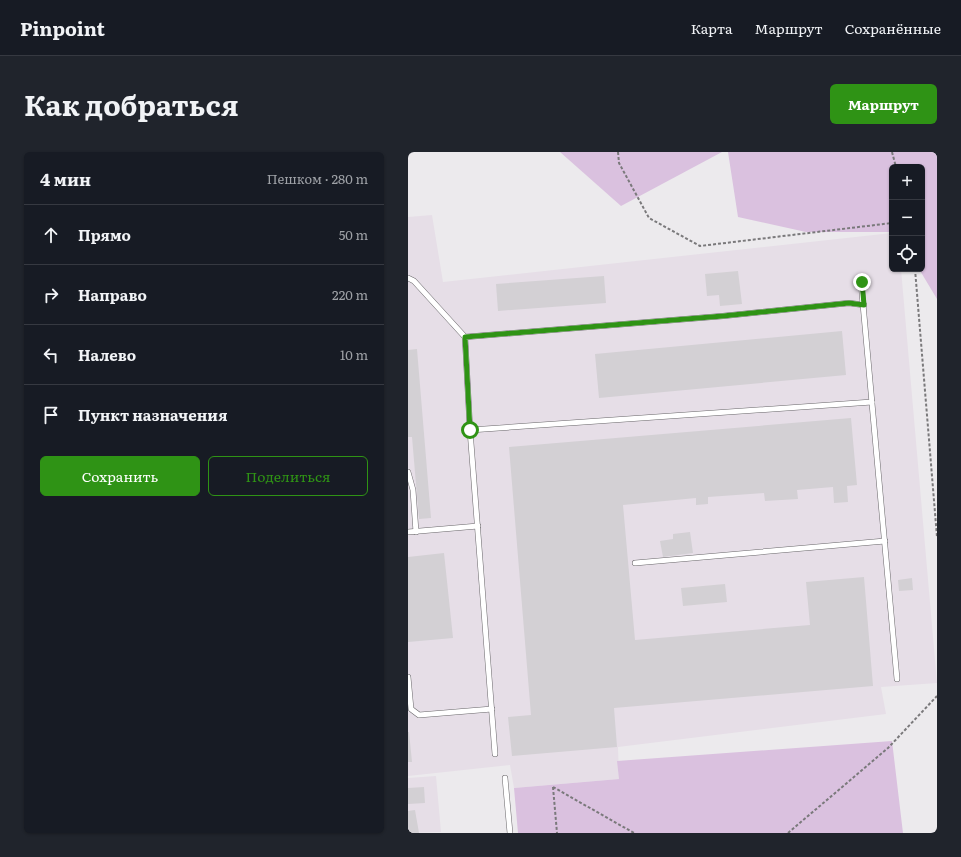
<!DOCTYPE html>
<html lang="ru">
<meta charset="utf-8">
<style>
:root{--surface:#171b24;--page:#20242c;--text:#f1f3f6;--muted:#9ea1a6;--line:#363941;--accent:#2f9315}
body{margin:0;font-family:Literata,serif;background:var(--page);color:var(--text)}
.controls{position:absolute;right:12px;top:12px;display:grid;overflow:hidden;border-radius:6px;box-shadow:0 1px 3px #0004}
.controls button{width:36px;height:36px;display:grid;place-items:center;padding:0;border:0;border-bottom:1px solid var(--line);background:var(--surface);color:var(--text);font:20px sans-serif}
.stop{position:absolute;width:12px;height:12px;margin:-9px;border:3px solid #2f9315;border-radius:50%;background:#fff}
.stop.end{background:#2f9315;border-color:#fff;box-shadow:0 1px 4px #0008}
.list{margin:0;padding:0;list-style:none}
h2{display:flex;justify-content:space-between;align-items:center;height:52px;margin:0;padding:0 16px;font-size:17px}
h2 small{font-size:13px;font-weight:400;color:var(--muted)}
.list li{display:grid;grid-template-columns:26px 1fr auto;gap:12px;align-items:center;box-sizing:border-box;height:60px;padding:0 16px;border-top:1px solid var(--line)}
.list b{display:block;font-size:15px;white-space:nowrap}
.list em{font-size:13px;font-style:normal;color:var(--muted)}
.actions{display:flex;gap:8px;padding:12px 16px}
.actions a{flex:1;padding:9px 0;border:1px solid var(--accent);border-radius:6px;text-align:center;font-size:14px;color:var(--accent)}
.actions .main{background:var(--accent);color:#fff}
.icon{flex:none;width:22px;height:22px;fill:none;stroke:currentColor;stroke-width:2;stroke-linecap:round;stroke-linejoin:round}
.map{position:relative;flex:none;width:529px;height:681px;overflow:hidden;border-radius:6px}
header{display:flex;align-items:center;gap:24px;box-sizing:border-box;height:56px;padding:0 20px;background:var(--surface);border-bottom:1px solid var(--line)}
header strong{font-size:19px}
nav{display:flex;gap:22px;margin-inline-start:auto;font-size:14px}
.intro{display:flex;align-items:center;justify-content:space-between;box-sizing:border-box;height:96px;padding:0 24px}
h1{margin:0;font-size:28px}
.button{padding:10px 18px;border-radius:6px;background:var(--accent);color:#fff;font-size:14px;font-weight:700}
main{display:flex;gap:24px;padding:0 24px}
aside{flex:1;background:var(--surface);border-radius:6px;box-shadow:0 1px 3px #0004}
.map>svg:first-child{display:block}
</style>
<header>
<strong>Pinpoint</strong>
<nav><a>Карта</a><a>Маршрут</a><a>Сохранённые</a></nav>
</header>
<div class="intro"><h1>Как добраться</h1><a class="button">Маршрут</a></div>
<main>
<aside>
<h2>4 мин<small>Пешком · 280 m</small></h2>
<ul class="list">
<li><svg class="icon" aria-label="ahead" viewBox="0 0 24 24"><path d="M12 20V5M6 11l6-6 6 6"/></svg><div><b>Прямо</b></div><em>50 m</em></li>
<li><svg class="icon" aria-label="right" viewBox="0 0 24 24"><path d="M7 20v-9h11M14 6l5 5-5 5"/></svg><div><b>Направо</b></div><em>220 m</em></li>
<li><svg class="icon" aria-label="left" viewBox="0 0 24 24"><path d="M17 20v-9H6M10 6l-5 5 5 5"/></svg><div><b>Налево</b></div><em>10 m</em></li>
<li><svg class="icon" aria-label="arrive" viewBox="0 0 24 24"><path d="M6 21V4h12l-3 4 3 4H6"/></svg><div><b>Пункт назначения</b></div></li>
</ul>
<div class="actions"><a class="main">Сохранить</a><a>Поделиться</a></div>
</aside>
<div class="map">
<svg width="529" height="681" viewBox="0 0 529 681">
<rect width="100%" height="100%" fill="#eceaed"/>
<g fill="#e6dee7">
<path d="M 24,63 L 35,130 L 484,81 L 484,117 L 493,117 L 529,531 L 473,535 L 478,562 L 210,595 L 211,627 L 106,636 L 102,613 L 0,624 L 0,65 Z"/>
<path d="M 28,624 L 33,680 L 0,681 L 0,626 Z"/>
</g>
<g fill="#dac1df">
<path d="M 152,0 L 314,0 L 213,54 Z"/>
<path d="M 320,0 L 529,0 L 529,147 L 511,117 L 514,117 L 514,15 L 484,15 L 484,80 L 398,80 L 330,65 Z"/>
<path d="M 484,589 L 495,681 L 110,681 L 106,636 L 211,627 L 209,609 Z"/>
</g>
<g fill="#d3d0d4">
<path d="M 330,119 L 334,152 L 312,154 L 311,143 L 299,144 L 297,122 Z"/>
<path d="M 196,124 L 198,151 L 90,159 L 88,132 Z"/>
<path d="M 434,179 L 438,223 L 191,246 L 187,202 Z"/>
<path d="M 9,197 L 23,366 L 11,367 L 4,285 L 0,285 L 0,198 Z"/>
<path d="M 443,266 L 449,333 L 439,334 L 440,350 L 426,351 L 425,335 L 389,338 L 390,347 L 357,349 L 356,341 L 300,345 L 300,352 L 288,353 L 288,346 L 215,353 L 227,488 L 402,473 L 398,430 L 456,425 L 465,534 L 206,556 L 209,595 L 104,604 L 100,565 L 123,563 L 101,295 Z"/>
<path d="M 282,380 L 285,401 L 255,405 L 252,389 L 265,387 L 265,382 Z"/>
<path d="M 36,401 L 45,486 L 0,490 L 0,405 Z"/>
<path d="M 504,426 L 505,438 L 491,439 L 490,428 Z"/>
<path d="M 317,432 L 319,450 L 275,454 L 273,436 Z"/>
<path d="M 0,580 L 1,580 L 4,610 L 0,610 Z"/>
<path d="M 16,635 L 17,651 L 0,652 L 0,636 Z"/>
<path d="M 7,658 L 11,681 L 0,681 L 0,659 Z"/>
</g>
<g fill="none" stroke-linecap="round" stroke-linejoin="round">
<defs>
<g id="lane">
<path d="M 0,126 L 6,129 L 57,185 L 315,164 L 441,151 L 456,153"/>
<path d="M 453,130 L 489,527"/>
<path d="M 57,185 L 62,278 L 87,602"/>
<path d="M 62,278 L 464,250"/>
<path d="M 0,320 L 5,338 L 8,380"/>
<path d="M 0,380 L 70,374"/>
<path d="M 227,411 L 477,389"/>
<path d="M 0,525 L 3,557 L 11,563 L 84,557"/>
<path d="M 97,626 L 102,681"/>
</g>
</defs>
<use href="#lane" stroke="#686669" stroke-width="6"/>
<g stroke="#7a797b" stroke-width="2" stroke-dasharray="3 2" stroke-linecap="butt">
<path d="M 210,0 L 211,11 L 241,66 L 292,94 L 484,71"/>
<path d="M 484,0 L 488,15"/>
<path d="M 507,117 L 529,385"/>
<path d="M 145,635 L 226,681"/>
<path d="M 145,635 L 149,681"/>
<path d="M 380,681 L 480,596 L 529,544"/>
</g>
<use href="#lane" stroke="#fff" stroke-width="5"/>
</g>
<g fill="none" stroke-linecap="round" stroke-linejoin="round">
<path stroke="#2f9315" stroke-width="5" d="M 62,278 L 57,185 L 315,164 L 441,151 L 456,153 L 454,130"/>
</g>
</svg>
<div class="controls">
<button>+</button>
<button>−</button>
<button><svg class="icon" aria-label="locate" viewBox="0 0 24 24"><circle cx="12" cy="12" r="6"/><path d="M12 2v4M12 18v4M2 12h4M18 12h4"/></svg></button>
</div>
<div class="stop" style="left:62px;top:278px"></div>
<div class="stop end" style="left:454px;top:130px"></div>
</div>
</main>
